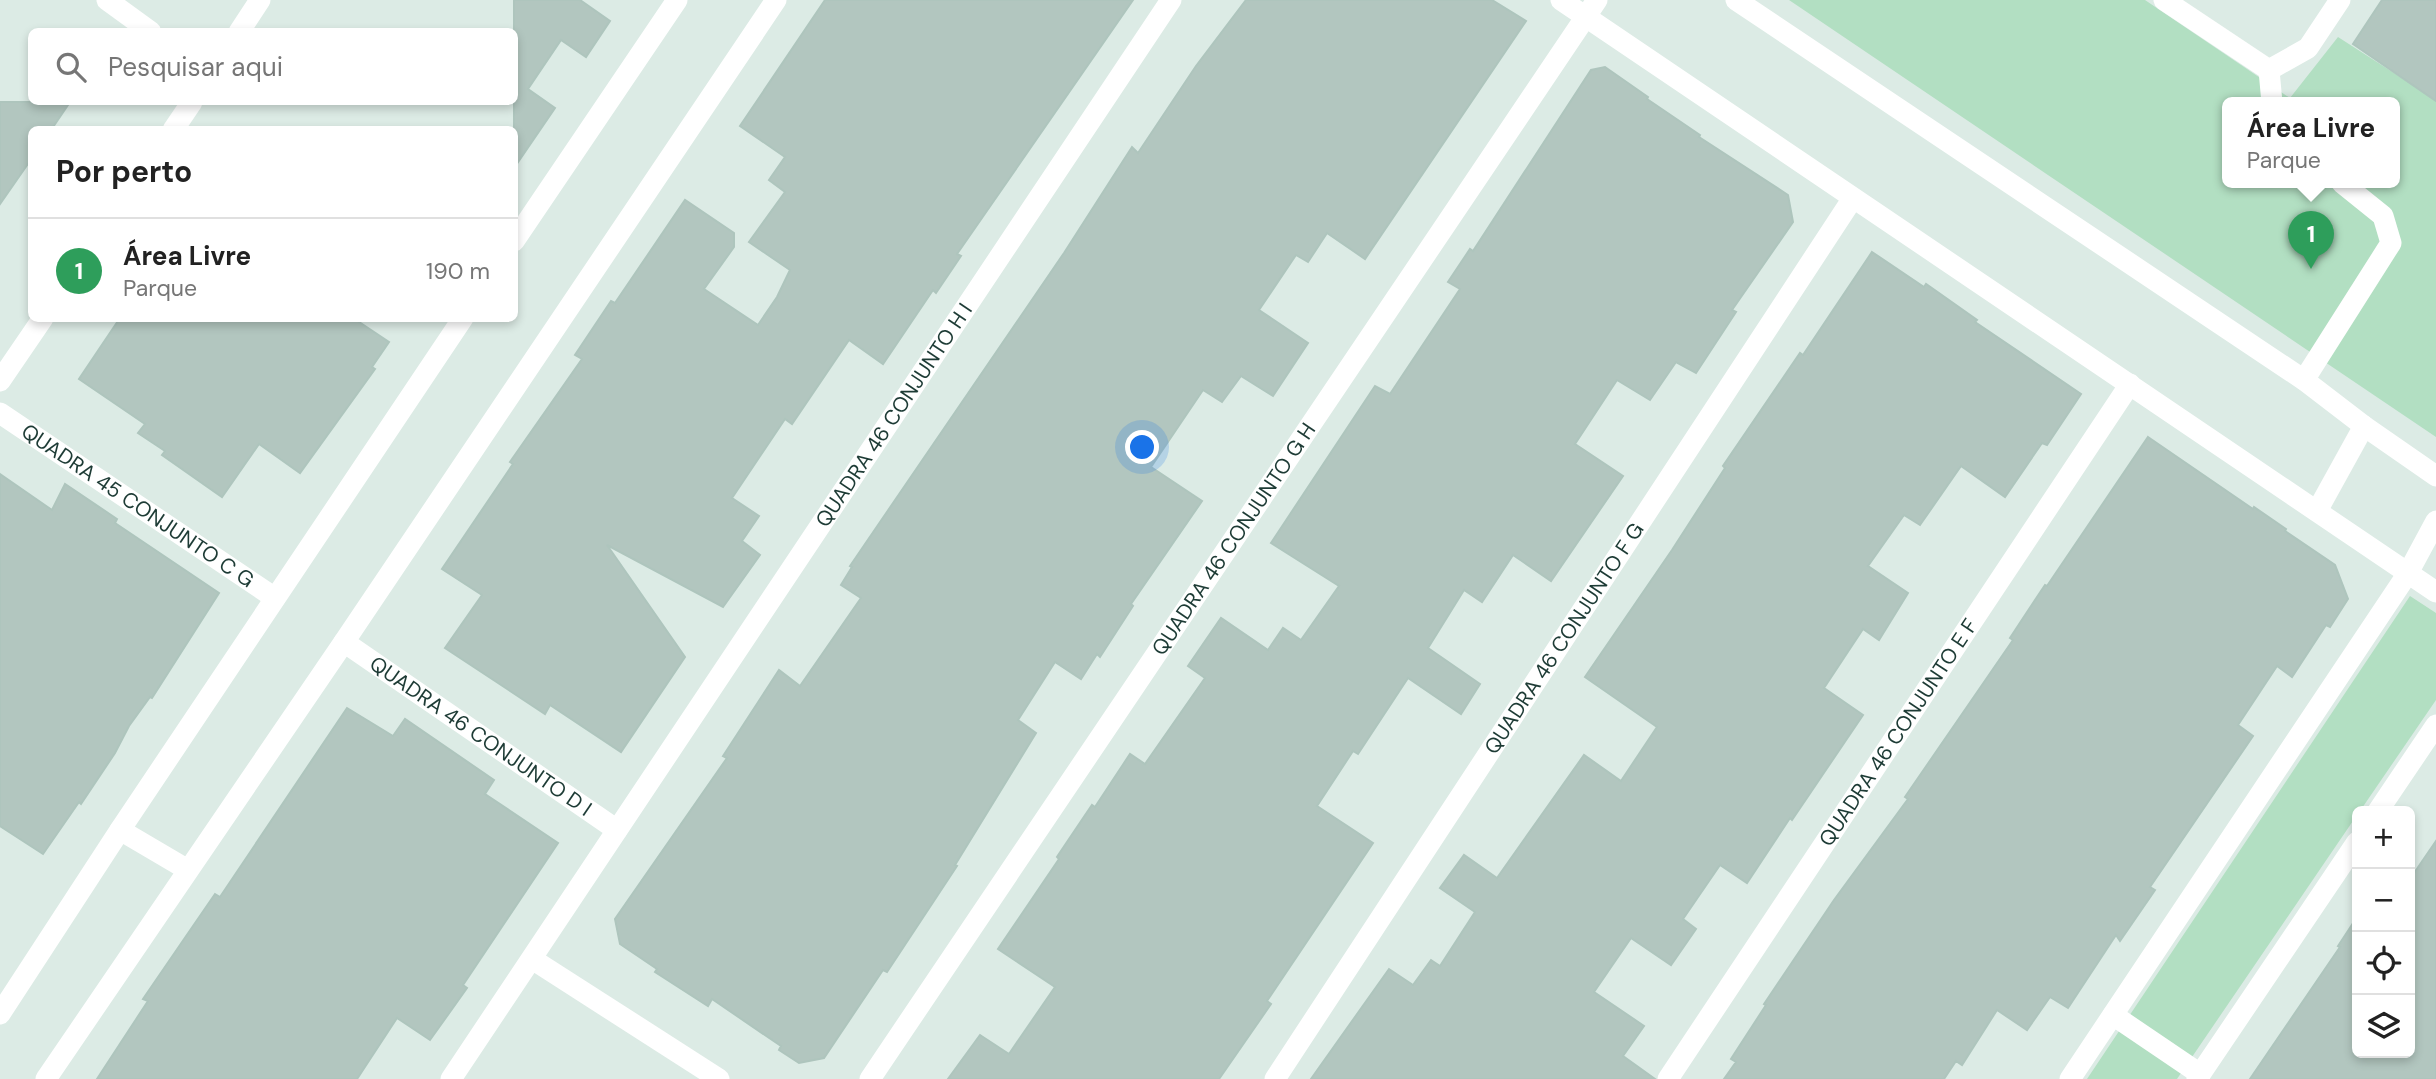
<!DOCTYPE html>
<html lang="pt">
<meta charset="utf-8">
<style>
:root{--surface:#fff;--page:#f6f6f6;--text:#222;--muted:#767676;--line:#e0e0e0;--accent:#db2777}
body{margin:0;font-family:"DM Sans",sans-serif;background:var(--page);color:var(--text)}
.controls{position:absolute;right:21px;bottom:21px;display:grid;overflow:hidden;border-radius:10px;box-shadow:0 4px 10px #0003}
.controls button{width:63px;height:63px;display:grid;place-items:center;padding:0;border:0;border-bottom:2px solid var(--line);background:var(--surface);color:var(--text);font:35px sans-serif}
.you{position:absolute;left:1143px;top:448px;width:24px;height:24px;margin:-18px;border:5px solid #fff;border-radius:50%;background:#1a73e8;box-shadow:0 0 0 10px #1a73e833}
.badge{display:grid;place-items:center;width:46px;height:46px;border-radius:50%;background:var(--accent);color:#fff;font-size:23px;font-weight:700}
.pin{position:absolute;translate:-50% -58px;filter:drop-shadow(0 2px 4px #0008)}
.pin::after{content:'';position:absolute;top:37px;width:24px;height:21px;background:inherit;clip-path:polygon(0 0,100% 0,50% 100%)}
.popup{position:absolute;left:2222px;top:97px;width:178px;height:91px;box-sizing:border-box;display:grid;place-content:center;border-radius:10px;background:var(--surface);filter:drop-shadow(0 2px 5px #0005);font-size:23px;white-space:nowrap;color:var(--muted)}
.popup b{font-size:26px;color:var(--text)}
.popup::after{content:'';position:absolute;left:50%;top:100%;margin-left:-14px;border:14px solid transparent;border-top-color:var(--surface)}
.list{margin:0;padding:0;list-style:none}
h2{display:flex;justify-content:space-between;align-items:center;height:91px;margin:0;padding:0 28px;font-size:30px}
h2 small{font-size:23px;font-weight:400;color:var(--muted)}
.list li{display:grid;grid-template-columns:46px 1fr auto;gap:21px;align-items:center;box-sizing:border-box;height:105px;padding:0 28px;border-top:2px solid var(--line)}
.list b{display:block;font-size:26px;white-space:nowrap}
.list p{margin:0;font-size:23px;white-space:nowrap;color:var(--muted)}
.list em{font-size:23px;font-style:normal;color:var(--muted)}
.icon{flex:none;width:38px;height:38px;fill:none;stroke:currentColor;stroke-width:2;stroke-linecap:round;stroke-linejoin:round}
.map{position:relative;flex:none;width:2436px;height:1079px;overflow:hidden}
.search{position:absolute;background:var(--surface);box-shadow:0 4px 10px #0003;left:28px;top:28px;width:490px;height:77px;display:flex;align-items:center;gap:18px;box-sizing:border-box;padding:0 24px;border-radius:10px;color:var(--muted);font-size:26px}
.panel{position:absolute;background:var(--surface);box-shadow:0 4px 10px #0003;left:28px;top:126px;width:490px;height:196px;border-radius:10px}
.map>svg:first-child{display:block}
</style>
<div class="map">
<svg width="2436" height="1079" viewBox="0 0 2436 1079">
<rect width="100%" height="100%" fill="#dcebe5"/>
<g fill="#b2dfc2" fill-rule="evenodd">
<path d="M 1789,0 L 2145,0 L 2290,98 L 2338,37 L 2436,100 L 2436,437 ZM 2227,103 L 2395,103 L 2395,183 L 2227,183 Z"/>
<path d="M 2410,596 L 2436,613 L 2436,700 L 2360,811 L 2357,811 L 2357,815 L 2177,1079 L 2087,1079 Z"/>
</g>
<g fill="#b2c6bf" stroke="#aec5bd" stroke-width="2">
<path d="M 514,0 L 580,0 L 610,21 L 586,57 L 561,40 L 528,89 L 555,108 L 514,168 Z"/>
<path d="M 825,0 L 1133,0 L 957,254 L 961,256 L 936,293 L 933,290 L 883,364 L 849,340 L 792,424 L 785,419 L 732,498 L 759,516 L 742,541 L 760,555 L 723,607 L 607,545 L 685,657 L 621,752 L 550,705 L 545,714 L 445,648 L 482,595 L 442,569 L 513,464 L 510,462 L 582,359 L 575,355 L 611,301 L 615,303 L 685,200 L 734,233 L 734,247 L 704,289 L 758,325 L 777,297 L 790,270 L 749,242 L 785,192 L 769,180 L 785,157 L 740,126 Z"/>
<path d="M 1246,0 L 1492,0 L 1526,21 L 1365,259 L 1327,233 L 1308,262 L 1296,255 L 1259,310 L 1308,343 L 1273,396 L 1241,376 L 1222,402 L 1203,390 L 1151,467 L 1202,501 L 1131,604 L 1133,606 L 1100,657 L 1097,654 L 1081,679 L 1055,662 L 1018,720 L 1036,733 L 955,865 L 957,866 L 887,972 L 883,970 L 824,1058 L 799,1063 L 779,1050 L 781,1046 L 712,999 L 708,1006 L 655,972 L 657,969 L 620,944 L 615,919 L 727,758 L 723,756 L 779,670 L 800,686 L 861,598 L 841,585 L 852,567 L 850,566 L 1064,253 L 1132,147 L 1138,153 L 1196,66 Z"/>
<path d="M 2382,0 L 2436,0 L 2436,101 L 2353,44 Z"/>
<path d="M 1605,67 L 1648,97 L 1647,99 L 1700,135 L 1699,137 L 1788,195 L 1793,222 L 1732,310 L 1736,312 L 1696,373 L 1676,362 L 1650,400 L 1617,380 L 1575,444 L 1623,476 L 1551,581 L 1513,555 L 1482,602 L 1464,590 L 1428,648 L 1480,684 L 1461,714 L 1408,678 L 1358,754 L 1353,751 L 1317,806 L 1373,843 L 1267,1001 L 1271,1004 L 1219,1079 L 948,1079 L 980,1035 L 1009,1054 L 1055,987 L 998,949 L 1059,859 L 1057,857 L 1092,805 L 1095,807 L 1130,754 L 1145,764 L 1205,678 L 1188,666 L 1221,618 L 1268,650 L 1283,628 L 1301,640 L 1339,586 L 1271,543 L 1375,386 L 1390,394 L 1460,289 L 1448,282 L 1470,249 L 1473,251 L 1591,70 Z"/>
<path d="M 0,102 L 70,102 L 51,130 L 32,130 L 32,158 L 0,204 Z"/>
<path d="M 1872,252 L 1924,287 L 1926,284 L 1977,320 L 1975,322 L 2081,394 L 2047,445 L 2042,443 L 2005,497 L 1961,466 L 1920,525 L 1904,515 L 1868,566 L 1908,593 L 1879,640 L 1863,629 L 1824,688 L 1863,715 L 1792,820 L 1790,818 L 1747,883 L 1720,865 L 1683,919 L 1696,929 L 1671,965 L 1631,938 L 1594,992 L 1644,1026 L 1623,1056 L 1655,1079 L 1311,1079 L 1389,969 L 1413,985 L 1431,960 L 1440,966 L 1475,912 L 1440,888 L 1464,855 L 1497,878 L 1584,755 L 1621,781 L 1657,727 L 1585,677 L 1672,550 L 1725,468 L 1723,466 L 1800,353 L 1803,355 Z"/>
<path d="M 120,318 L 353,318 L 389,342 L 372,367 L 375,369 L 300,473 L 259,444 L 222,497 L 162,455 L 165,451 L 138,433 L 145,424 L 79,379 Z"/>
<path d="M 2148,437 L 2253,509 L 2254,507 L 2286,529 L 2285,531 L 2335,565 L 2348,599 L 2330,627 L 2326,625 L 2292,677 L 2277,666 L 2238,725 L 2253,736 L 2150,887 L 2155,890 L 2120,941 L 2116,935 L 2068,1008 L 2050,997 L 2027,1030 L 1997,1010 L 1962,1065 L 1956,1061 L 1944,1079 L 1724,1079 L 1736,1062 L 1731,1059 L 1766,1005 L 1764,1004 L 1834,900 L 1908,799 L 1905,797 L 2013,640 L 2010,638 L 2045,585 L 2047,586 Z"/>
<path d="M 0,474 L 52,510 L 65,484 L 117,519 L 115,523 L 219,593 L 152,698 L 150,697 L 129,726 L 115,753 L 81,804 L 79,802 L 43,854 L 0,826 Z"/>
<path d="M 347,708 L 393,736 L 405,719 L 494,780 L 485,794 L 558,843 L 463,985 L 467,988 L 430,1040 L 397,1018 L 357,1079 L 97,1079 L 148,1001 L 143,999 L 180,945 L 215,894 L 220,897 Z"/>
<path d="M 2436,841 L 2436,1079 L 2250,1079 L 2340,947 L 2338,946 L 2357,917 L 2357,1053 L 2410,1053 L 2410,879 Z"/>
</g>
<g fill="none" stroke-linecap="round" stroke-linejoin="round">
<g stroke="#fff" stroke-width="21">
<path d="M 107,0 L 151,32"/>
<path d="M 1561,0 L 2436,592"/>
<path d="M 1736,0 L 2304,380 L 2364,426 L 2436,476"/>
<path d="M 2164,0 L 2269,70"/>
<path d="M 239,32 L 260,0"/>
<path d="M 2269,70 L 2308,48 L 2340,0"/>
<path d="M 2269,70 L 2272,103"/>
<path d="M 173,130 L 192,102"/>
<path d="M 514,241 L 677,0"/>
<path d="M 2304,380 L 2391,243 L 2383,216 L 2342,183"/>
<path d="M 0,381 L 43,318"/>
<path id="s1" d="M 0,413 L 275,598"/>
<path d="M 2317,511 L 2364,426"/>
<path id="s2" d="M 344,642 L 617,830"/>
<path d="M 2378,811 L 2436,725"/>
<path d="M 120,830 L 188,870"/>
<path d="M 532,959 L 719,1079"/>
<path d="M 0,1014 L 120,830 L 463,318"/>
<path d="M 2113,1015 L 2200,1074"/>
<path d="M 46,1079 L 344,642 L 776,0"/>
<path id="s3" d="M 451,1079 L 1171,0"/>
<path id="s4" d="M 870,1079 L 1597,0"/>
<path id="s5" d="M 1275,1079 L 1853,198"/>
<path id="s6" d="M 1668,1079 L 2130,384"/>
<path d="M 2070,1079 L 2408,573 L 2436,521"/>
<path d="M 2197,1079 L 2357,842"/>
</g>
</g>
<g text-anchor="middle" dominant-baseline="central" stroke-width="6" stroke-linejoin="round" paint-order="stroke">
<g font-size="21" fill="#1d3b35" stroke="#edf7f3">
<text stroke="none"><textPath href="#s3" startOffset="798">QUADRA 46 CONJUNTO H I</textPath></text>
<text stroke="none"><textPath href="#s1" startOffset="166">QUADRA 45 CONJUNTO C G</textPath></text>
<text stroke="none"><textPath href="#s4" startOffset="651">QUADRA 46 CONJUNTO G H</textPath></text>
<text stroke="none"><textPath href="#s5" startOffset="527">QUADRA 46 CONJUNTO F G</textPath></text>
<text stroke="none"><textPath href="#s6" startOffset="416">QUADRA 46 CONJUNTO E F</textPath></text>
<text stroke="none"><textPath href="#s2" startOffset="166">QUADRA 46 CONJUNTO D I</textPath></text>
</g>
</g>
</svg>
<div class="controls">
<button>+</button>
<button>−</button>
<button><svg class="icon" aria-label="locate" viewBox="0 0 24 24"><circle cx="12" cy="12" r="6"/><path d="M12 2v4M12 18v4M2 12h4M18 12h4"/></svg></button>
<button><svg class="icon" aria-label="layers" viewBox="0 0 24 24"><path d="M12 4l9 5-9 5-9-5zM3 14l9 5 9-5"/></svg></button>
</div>
<div class="you"></div>
<div class="pin badge" style="left:2311px;top:269px;background:#2e9e5b">1</div>
<div class="popup"><b>Área Livre</b>Parque</div>
<div class="search"><svg class="icon" aria-label="search" viewBox="0 0 24 24"><circle cx="10" cy="10" r="6"/><path d="M15 15l6 6"/></svg>Pesquisar aqui</div>
<section class="panel">
<h2>Por perto<small></small></h2>
<ul class="list">
<li><span class="badge" style="background:#2e9e5b">1</span><div><b>Área Livre</b><p>Parque</p></div><em>190 m</em></li>
</ul>
</section>
</div>
